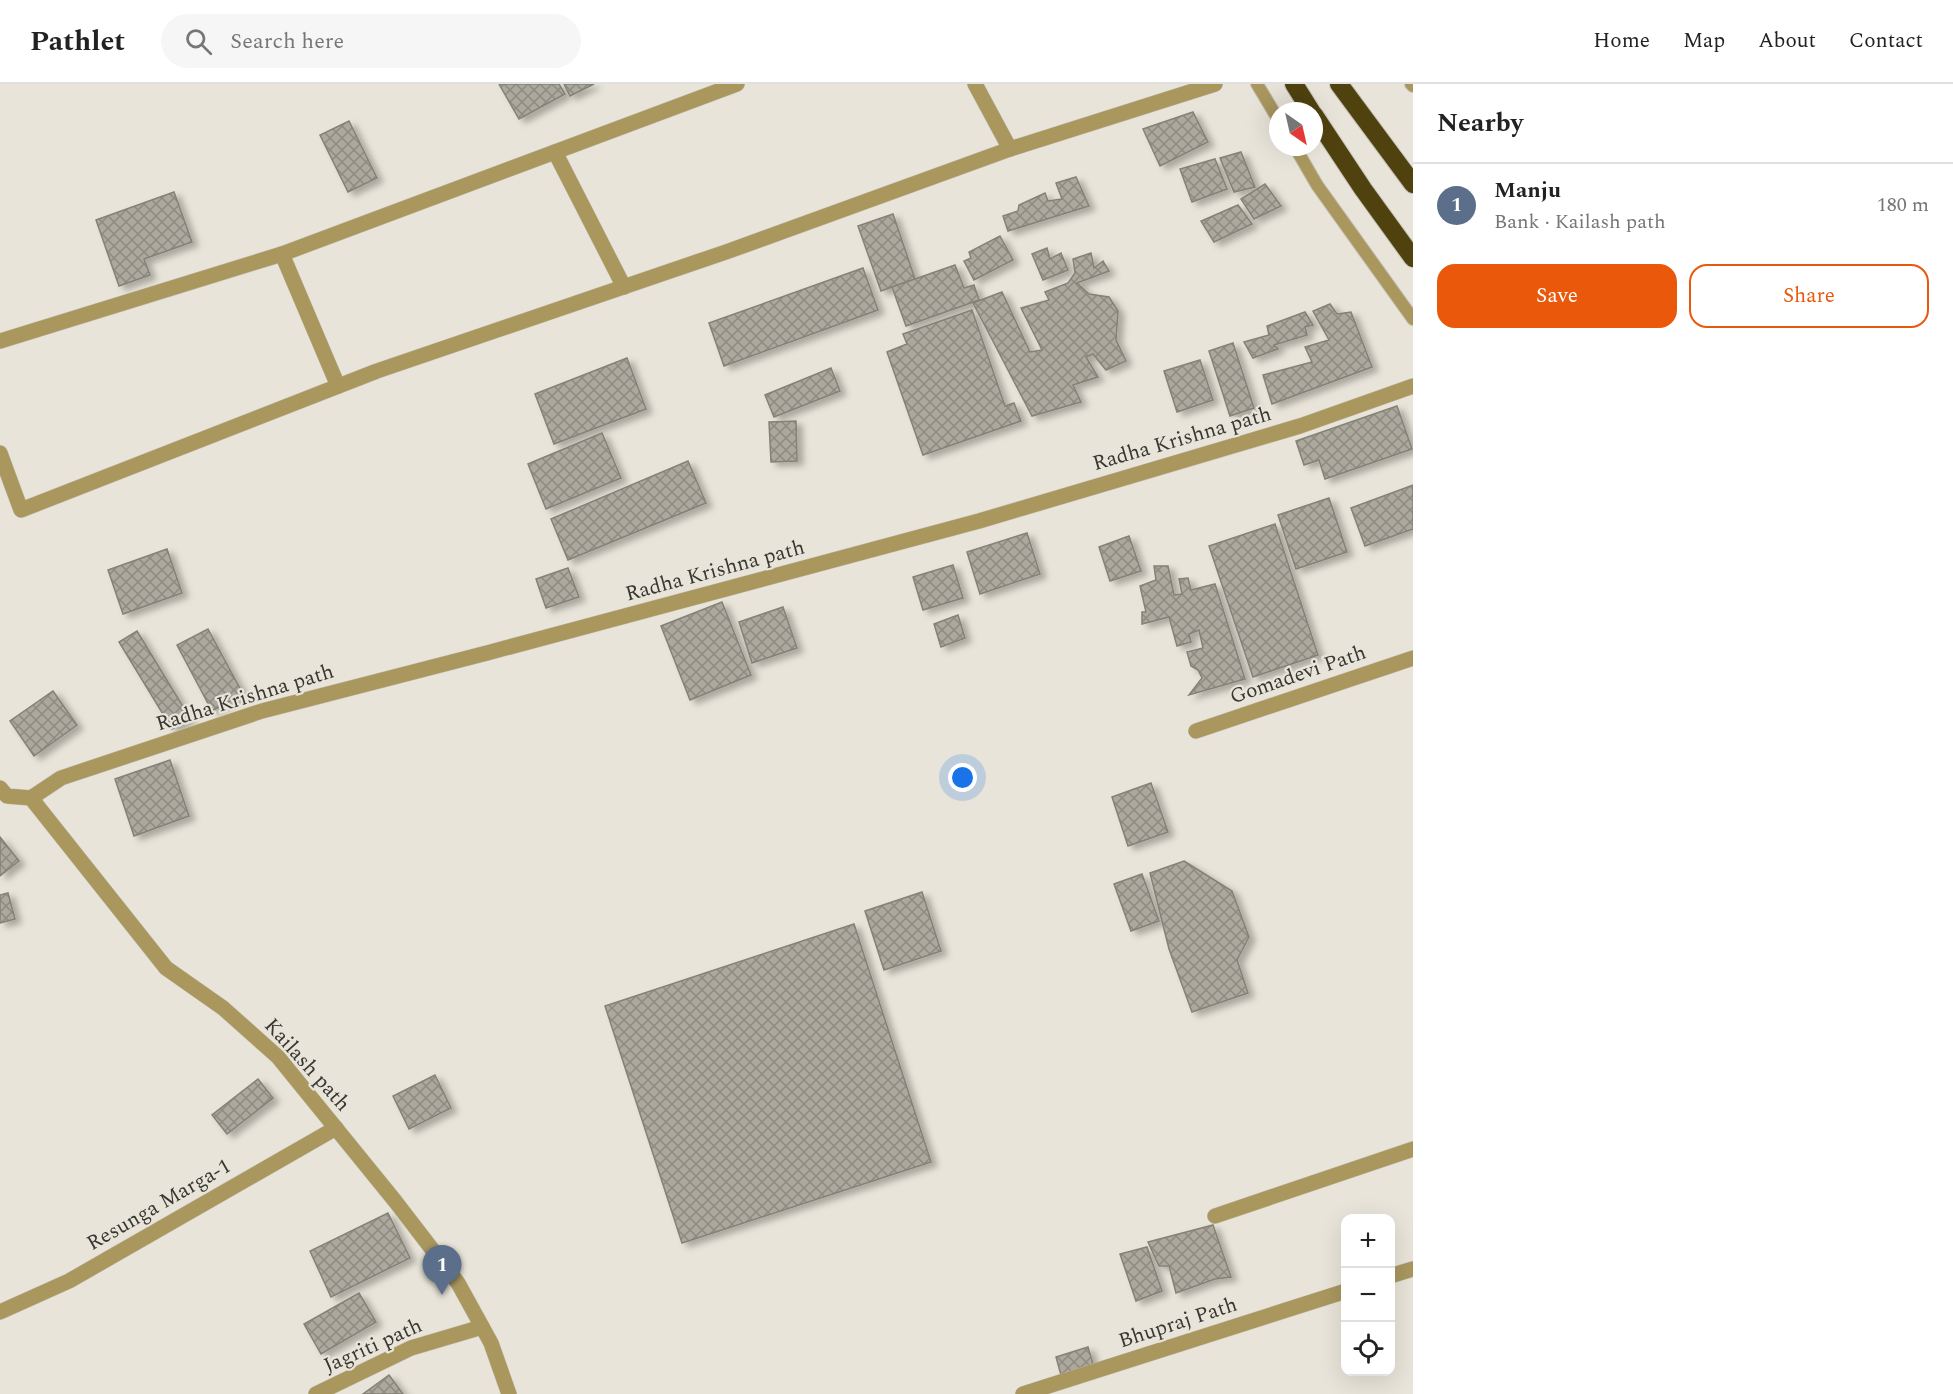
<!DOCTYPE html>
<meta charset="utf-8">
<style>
:root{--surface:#fff;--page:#f6f6f6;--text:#222;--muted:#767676;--line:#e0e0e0;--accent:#ea580c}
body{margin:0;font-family:Spectral,serif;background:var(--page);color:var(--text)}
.controls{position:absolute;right:18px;bottom:18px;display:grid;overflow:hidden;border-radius:12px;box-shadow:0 6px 24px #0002}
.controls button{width:54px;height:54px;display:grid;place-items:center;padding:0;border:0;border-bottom:2px solid var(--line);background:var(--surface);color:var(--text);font:30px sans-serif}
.compass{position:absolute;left:1269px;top:18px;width:54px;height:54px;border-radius:50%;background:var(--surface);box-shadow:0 6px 24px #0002;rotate:146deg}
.you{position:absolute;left:963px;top:694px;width:21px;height:21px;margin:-15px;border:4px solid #fff;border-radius:50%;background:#1a73e8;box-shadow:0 0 0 9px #1a73e833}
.badge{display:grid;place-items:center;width:39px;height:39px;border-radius:50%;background:var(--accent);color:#fff;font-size:20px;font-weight:700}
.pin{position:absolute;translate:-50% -50px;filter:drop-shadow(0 2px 3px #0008)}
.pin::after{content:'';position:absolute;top:32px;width:21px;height:18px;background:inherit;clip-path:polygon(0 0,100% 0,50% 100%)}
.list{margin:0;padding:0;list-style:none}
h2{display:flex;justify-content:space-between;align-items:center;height:78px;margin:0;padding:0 24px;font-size:26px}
h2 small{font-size:20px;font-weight:400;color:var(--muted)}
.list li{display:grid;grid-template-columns:39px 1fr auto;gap:18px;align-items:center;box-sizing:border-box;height:84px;padding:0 24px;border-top:2px solid var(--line)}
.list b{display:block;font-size:22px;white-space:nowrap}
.list p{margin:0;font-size:20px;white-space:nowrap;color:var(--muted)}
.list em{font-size:20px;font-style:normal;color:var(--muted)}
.actions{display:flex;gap:12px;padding:18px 24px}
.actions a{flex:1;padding:14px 0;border:2px solid var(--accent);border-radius:18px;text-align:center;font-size:21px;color:var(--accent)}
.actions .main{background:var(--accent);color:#fff}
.icon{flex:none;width:33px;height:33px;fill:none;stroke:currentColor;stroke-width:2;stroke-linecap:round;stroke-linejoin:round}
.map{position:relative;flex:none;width:1413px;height:1310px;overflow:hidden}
header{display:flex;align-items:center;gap:36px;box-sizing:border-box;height:84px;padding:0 30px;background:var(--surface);border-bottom:2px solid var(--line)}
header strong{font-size:28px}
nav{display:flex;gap:33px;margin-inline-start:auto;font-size:21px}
.search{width:420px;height:54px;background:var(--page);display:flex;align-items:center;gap:15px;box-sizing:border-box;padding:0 21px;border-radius:33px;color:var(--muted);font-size:22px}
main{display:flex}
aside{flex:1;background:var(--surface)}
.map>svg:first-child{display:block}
</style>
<header>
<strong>Pathlet</strong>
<div class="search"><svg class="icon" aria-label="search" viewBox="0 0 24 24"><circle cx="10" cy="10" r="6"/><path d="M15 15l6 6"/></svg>Search here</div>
<nav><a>Home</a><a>Map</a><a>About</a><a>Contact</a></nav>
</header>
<main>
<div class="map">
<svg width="1413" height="1310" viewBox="0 0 1413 1310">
<defs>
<pattern id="building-cross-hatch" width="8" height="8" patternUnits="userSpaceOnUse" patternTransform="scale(1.5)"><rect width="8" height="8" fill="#aca89d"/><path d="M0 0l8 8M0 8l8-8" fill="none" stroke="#8d8a81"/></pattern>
<filter id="shadow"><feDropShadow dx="6" dy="4" stdDeviation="3" flood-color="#0004"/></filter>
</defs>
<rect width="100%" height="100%" fill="#e8e4d9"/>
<g fill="url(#building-cross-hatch)" stroke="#848176" stroke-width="1.5" filter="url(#shadow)">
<path d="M 499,0 L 559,0 L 565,10 L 519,35 Z"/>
<path d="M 564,0 L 594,0 L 570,12 Z"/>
<path d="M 1193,28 L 1208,58 L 1160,82 L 1143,45 Z"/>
<path d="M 349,37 L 377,94 L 348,108 L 320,51 Z"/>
<path d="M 1241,68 L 1255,103 L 1234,108 L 1220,74 Z"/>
<path d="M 1215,75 L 1227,105 L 1192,118 L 1180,85 Z"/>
<path d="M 1076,93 L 1089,122 L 1008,147 L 1003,132 L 1018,127 L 1019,121 L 1045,109 L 1048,117 L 1062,115 L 1056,99 Z"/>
<path d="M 1265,100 L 1281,122 L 1254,135 L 1241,115 Z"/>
<path d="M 174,108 L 192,158 L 144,175 L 150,191 L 119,202 L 96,136 Z"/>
<path d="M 1238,121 L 1252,140 L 1214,158 L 1201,137 Z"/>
<path d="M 893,130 L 915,195 L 881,207 L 858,142 Z"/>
<path d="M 1000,152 L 1013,176 L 974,196 L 964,177 L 971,174 L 969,168 Z"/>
<path d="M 1047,164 L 1050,175 L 1061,169 L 1068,186 L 1043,196 L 1032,170 Z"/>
<path d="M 1091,169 L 1094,184 L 1103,177 L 1109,187 L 1077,199 L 1089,210 L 1109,213 L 1118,227 L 1116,256 L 1126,277 L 1106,286 L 1093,270 L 1086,273 L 1098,293 L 1073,301 L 1081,318 L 1032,332 L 973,219 L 1002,208 L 1030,268 L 1042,266 L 1021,224 L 1049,216 L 1045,208 L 1068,199 L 1075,189 L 1073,175 Z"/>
<path d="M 955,181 L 964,204 L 974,201 L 979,216 L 906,242 L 892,203 Z"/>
<path d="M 863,184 L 878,226 L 724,282 L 709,239 Z"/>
<path d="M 1330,220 L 1337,230 L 1351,228 L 1372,283 L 1272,320 L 1263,291 L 1312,278 L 1305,263 L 1329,256 L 1313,227 Z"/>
<path d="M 972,226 L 1005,322 L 1014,319 L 1021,337 L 923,371 L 887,268 L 907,260 L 903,250 Z"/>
<path d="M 1305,228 L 1313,241 L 1305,243 L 1307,251 L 1274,261 L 1278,265 L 1253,274 L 1244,258 L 1269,251 L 1267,242 Z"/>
<path d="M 1233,259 L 1254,324 L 1230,332 L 1209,267 Z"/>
<path d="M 627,274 L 646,325 L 554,360 L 535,310 Z"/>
<path d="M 1200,276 L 1213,316 L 1177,328 L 1164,287 Z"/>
<path d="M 831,284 L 840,307 L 774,333 L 765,311 Z"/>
<path d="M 1397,322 L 1412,365 L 1325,395 L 1319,376 L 1304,381 L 1296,357 Z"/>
<path d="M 796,337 L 797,377 L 771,378 L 769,338 Z"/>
<path d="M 602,349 L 621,394 L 546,425 L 528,380 Z"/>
<path d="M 688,377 L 706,419 L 568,476 L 551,435 Z"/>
<path d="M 1413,401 L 1413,445 L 1365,462 L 1351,424 Z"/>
<path d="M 1329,414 L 1347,468 L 1296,485 L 1278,431 Z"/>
<path d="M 1275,440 L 1318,571 L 1253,593 L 1209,462 Z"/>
<path d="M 1027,449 L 1040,490 L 980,510 L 967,468 Z"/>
<path d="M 1129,452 L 1141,487 L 1110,497 L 1099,463 Z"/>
<path d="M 167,465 L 182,509 L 123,530 L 108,486 Z"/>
<path d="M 953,481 L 963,514 L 923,526 L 913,493 Z"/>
<path d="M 1154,482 L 1168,482 L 1174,511 L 1182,510 L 1179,495 L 1188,494 L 1191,506 L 1215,500 L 1245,595 L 1189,611 L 1202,594 L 1198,586 L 1191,582 L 1187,568 L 1203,564 L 1199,546 L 1189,550 L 1191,558 L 1177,562 L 1169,533 L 1142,540 L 1142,528 L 1146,528 L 1140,502 L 1156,496 Z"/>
<path d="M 568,484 L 579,513 L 546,524 L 536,495 Z"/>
<path d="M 722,518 L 751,591 L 690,616 L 661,542 Z"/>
<path d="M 783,523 L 797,564 L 752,579 L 739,538 Z"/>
<path d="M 958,531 L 965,554 L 941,563 L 934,540 Z"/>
<path d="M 208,545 L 243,610 L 212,627 L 177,561 Z"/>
<path d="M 137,547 L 190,634 L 172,645 L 119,558 Z"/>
<path d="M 53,607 L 77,641 L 34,672 L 10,637 Z"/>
<path d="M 170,676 L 189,732 L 134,752 L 115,695 Z"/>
<path d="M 1151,699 L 1168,748 L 1128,762 L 1112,713 Z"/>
<path d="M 0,753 L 19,777 L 0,792 Z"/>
<path d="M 1184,777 L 1232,807 L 1249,853 L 1237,876 L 1248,909 L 1192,928 L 1169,865 L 1150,789 Z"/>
<path d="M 1142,790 L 1159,837 L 1131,847 L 1114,800 Z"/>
<path d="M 922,808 L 941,867 L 884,886 L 865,827 Z"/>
<path d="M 8,809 L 15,835 L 0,839 L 0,811 Z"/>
<path d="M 854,840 L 931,1078 L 682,1159 L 605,922 Z"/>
<path d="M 435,991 L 451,1024 L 409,1045 L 393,1012 Z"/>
<path d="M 258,995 L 273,1014 L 227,1050 L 212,1031 Z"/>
<path d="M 388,1129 L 410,1174 L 331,1213 L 310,1167 Z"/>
<path d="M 1213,1141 L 1231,1193 L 1215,1195 L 1176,1209 L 1169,1182 L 1159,1182 L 1148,1158 Z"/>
<path d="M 1147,1163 L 1162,1207 L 1136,1217 L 1120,1170 Z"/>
<path d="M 359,1209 L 376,1238 L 321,1270 L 304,1240 Z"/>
<path d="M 1088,1263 L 1093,1280 L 1061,1291 L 1056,1273 Z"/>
<path d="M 389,1291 L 403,1310 L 363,1310 Z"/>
</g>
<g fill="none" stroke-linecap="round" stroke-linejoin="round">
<defs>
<g id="lane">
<path d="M 1257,0 L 1278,35"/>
<path d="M 1411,0 L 1413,2"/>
<path d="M 1295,63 L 1317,101 L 1413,235"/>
</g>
<g id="street">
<path d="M 975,0 L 1010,65"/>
<path d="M 555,68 L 624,203"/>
<path d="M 282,170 L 338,302"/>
<path d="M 0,257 L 282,170 L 737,0"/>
<path d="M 0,369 L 21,426 L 377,287 L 726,168 L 1010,65 L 1215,0"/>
<path d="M 1196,647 L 1413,574"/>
<path d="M 0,704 L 7,712 L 31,714"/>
<path d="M 31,714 L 61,694 L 262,627 L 487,569 L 979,437 L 1300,342 L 1413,302"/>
<path d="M 31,714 L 166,884 L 223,924 L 278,973 L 395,1117 L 458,1199 L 491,1259 L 509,1310"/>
<path d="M 1215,1132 L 1413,1065"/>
<path d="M 1390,1192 L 1413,1185"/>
<path d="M 0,1228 L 69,1197 L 336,1044"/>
<path d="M 316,1310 L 411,1264 L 482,1243"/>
<path d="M 1023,1310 L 1346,1207"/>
</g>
<g id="highway">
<path d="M 1294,0 L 1311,27"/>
<path d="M 1339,0 L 1413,100"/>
<path d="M 1314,31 L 1363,105 L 1413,174"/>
</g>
</defs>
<use href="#lane" stroke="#c5c1b8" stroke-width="14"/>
<use href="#street" stroke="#c5c1b8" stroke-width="16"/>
<use href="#highway" stroke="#c5c1b8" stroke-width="20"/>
<use href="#lane" stroke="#a9975e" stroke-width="12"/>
<use href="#street" stroke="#a9975e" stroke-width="15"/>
<use href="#highway" stroke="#50420f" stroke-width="18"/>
</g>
<g text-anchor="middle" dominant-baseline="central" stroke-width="4.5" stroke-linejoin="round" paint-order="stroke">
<g font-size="21" fill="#383732" stroke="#e8e4d9">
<text transform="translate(1182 355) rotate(-16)">Radha Krishna path</text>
<text transform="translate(715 487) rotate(-15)">Radha Krishna path</text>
<text transform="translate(1298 591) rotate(-19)">Gomadevi Path</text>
<text transform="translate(245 614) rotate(-17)">Radha Krishna path</text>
<text transform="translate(307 981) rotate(48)">Kailash path</text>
<text transform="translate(159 1121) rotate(-30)">Resunga Marga-1</text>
<text transform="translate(1178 1239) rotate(-18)">Bhupraj Path</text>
<text transform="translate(373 1262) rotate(-24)">Jagriti path</text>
</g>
</g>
</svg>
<div class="controls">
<button>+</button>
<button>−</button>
<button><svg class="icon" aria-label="locate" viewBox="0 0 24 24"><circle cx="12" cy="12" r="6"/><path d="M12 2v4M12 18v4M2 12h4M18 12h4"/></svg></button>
</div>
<svg class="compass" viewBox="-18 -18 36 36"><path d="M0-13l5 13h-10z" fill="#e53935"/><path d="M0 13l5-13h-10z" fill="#767676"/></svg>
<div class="you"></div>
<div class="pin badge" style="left:442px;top:1211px;background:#5c6f8a">1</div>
</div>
<aside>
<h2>Nearby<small></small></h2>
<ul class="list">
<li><span class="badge" style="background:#5c6f8a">1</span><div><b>Manju</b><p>Bank · Kailash path</p></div><em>180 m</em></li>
</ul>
<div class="actions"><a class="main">Save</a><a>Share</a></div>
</aside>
</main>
